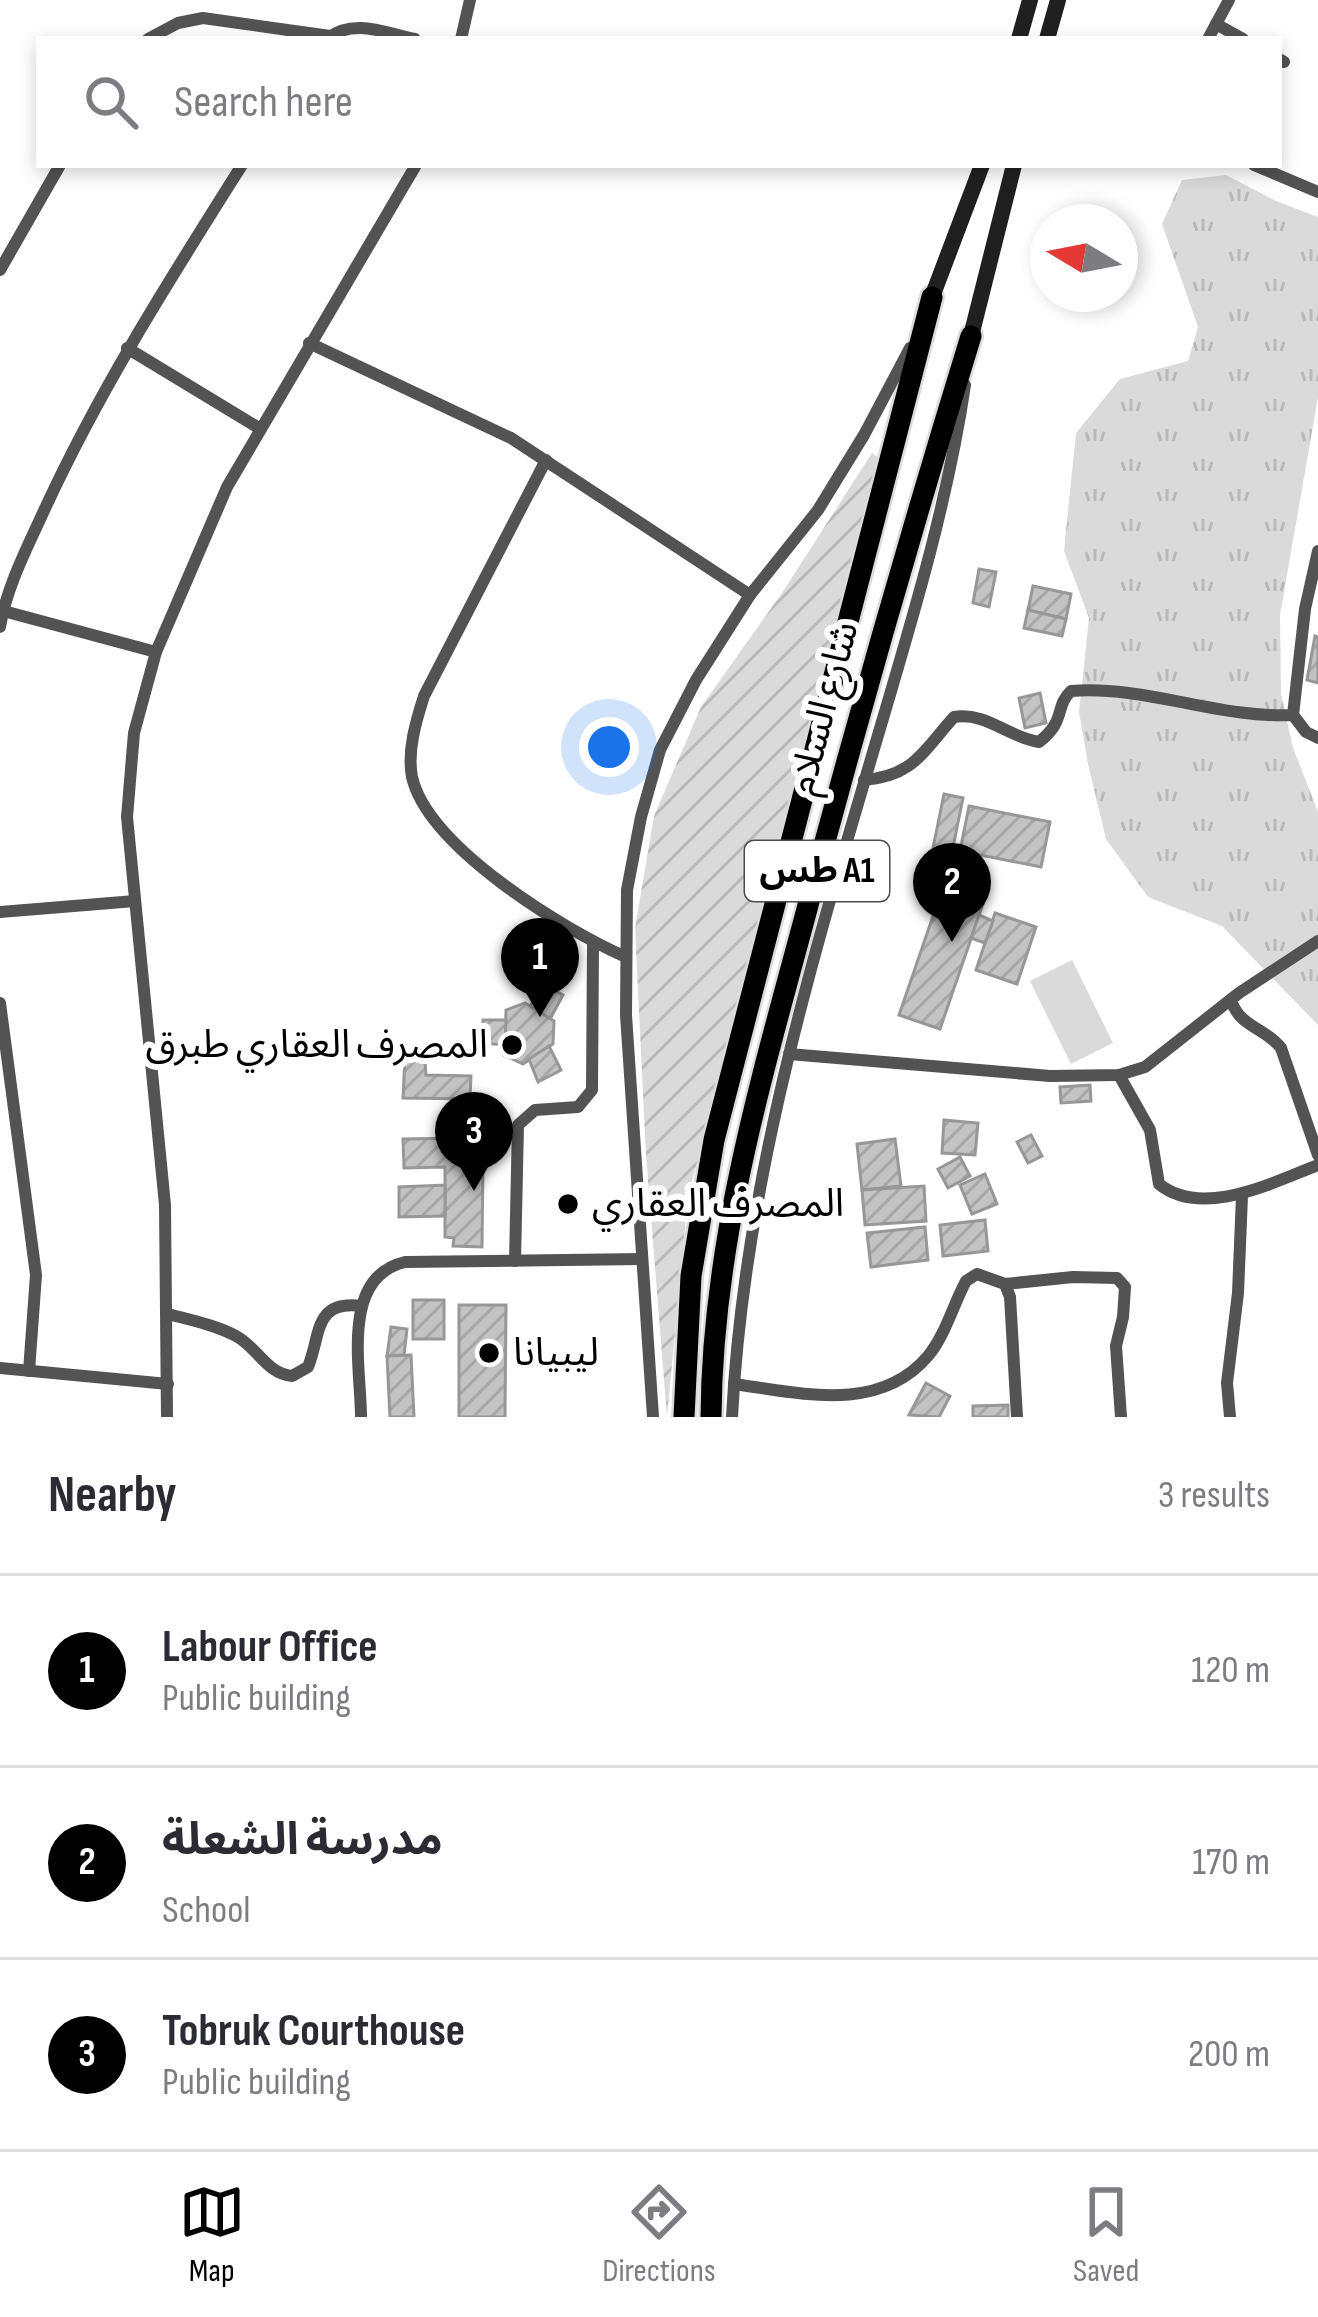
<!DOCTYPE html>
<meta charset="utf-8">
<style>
:root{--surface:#fff;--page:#f7f7f7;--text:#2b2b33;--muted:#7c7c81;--line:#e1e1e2;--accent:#000}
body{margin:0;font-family:"Sofia Sans Condensed","Noto Sans Arabic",sans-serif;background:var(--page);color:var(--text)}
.compass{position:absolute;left:1030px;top:204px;width:108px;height:108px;border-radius:50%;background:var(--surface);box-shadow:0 6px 18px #0003;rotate:280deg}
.you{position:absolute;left:609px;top:747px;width:42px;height:42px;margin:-30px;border:9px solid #fff;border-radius:50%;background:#1a73e8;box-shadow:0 0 0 18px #1a73e833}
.badge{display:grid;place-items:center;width:78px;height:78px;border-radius:50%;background:var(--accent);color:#fff;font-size:39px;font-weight:700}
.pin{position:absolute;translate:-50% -99px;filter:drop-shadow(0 3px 6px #0008)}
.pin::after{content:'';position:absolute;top:63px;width:42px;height:36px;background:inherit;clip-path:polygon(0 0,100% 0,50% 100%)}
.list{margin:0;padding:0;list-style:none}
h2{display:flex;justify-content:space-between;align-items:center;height:156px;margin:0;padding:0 48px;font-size:51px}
h2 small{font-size:39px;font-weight:400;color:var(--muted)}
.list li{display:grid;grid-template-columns:78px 1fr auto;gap:36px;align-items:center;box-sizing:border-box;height:192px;padding:0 48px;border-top:3px solid var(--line)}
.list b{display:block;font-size:45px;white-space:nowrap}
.list p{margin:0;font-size:39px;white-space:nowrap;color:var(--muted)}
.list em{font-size:39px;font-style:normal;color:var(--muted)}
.icon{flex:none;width:66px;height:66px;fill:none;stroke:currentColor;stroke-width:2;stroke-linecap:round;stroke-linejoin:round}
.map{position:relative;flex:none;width:1318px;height:1417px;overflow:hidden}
.search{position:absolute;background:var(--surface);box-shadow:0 6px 18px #0003;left:36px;right:36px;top:36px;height:132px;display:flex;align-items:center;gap:30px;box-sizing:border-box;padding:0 42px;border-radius:0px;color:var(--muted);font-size:45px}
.sheet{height:732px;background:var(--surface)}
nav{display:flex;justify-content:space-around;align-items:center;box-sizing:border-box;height:168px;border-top:3px solid var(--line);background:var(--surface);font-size:33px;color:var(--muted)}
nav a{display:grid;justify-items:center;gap:6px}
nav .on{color:var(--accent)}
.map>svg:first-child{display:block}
</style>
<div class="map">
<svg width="1318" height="1417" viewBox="0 0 1318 1417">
<defs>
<pattern id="grass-tufts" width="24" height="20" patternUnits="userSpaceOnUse" patternTransform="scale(3)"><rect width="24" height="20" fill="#dadada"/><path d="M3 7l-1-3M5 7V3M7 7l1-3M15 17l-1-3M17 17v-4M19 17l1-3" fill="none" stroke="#b9b9b9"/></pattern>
<pattern id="garden-furrows" width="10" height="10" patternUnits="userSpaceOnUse" patternTransform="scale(3)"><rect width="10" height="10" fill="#dadada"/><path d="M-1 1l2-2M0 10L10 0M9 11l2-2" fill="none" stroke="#b9b9b9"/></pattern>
<pattern id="building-hatch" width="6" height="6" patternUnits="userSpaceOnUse" patternTransform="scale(3)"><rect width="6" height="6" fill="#c3c3c3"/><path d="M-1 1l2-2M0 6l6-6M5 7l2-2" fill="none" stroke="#a6a6a6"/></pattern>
</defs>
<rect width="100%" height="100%" fill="#fff"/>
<path fill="url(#grass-tufts)" d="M 1226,175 L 1276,201 L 1318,217 L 1318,397 L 1280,615 L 1281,694 L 1293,748 L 1318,812 L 1318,1025 L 1222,926 L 1148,897 L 1106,839 L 1088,764 L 1079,712 L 1089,618 L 1064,551 L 1076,433 L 1120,379 L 1188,361 L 1198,327 L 1162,224 L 1182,180 Z"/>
<path fill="url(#garden-furrows)" d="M 872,453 L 886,464 L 688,1196 L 667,1417 L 646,1155 L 635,928 L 654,816 L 701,707 L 784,590 Z"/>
<path fill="#dadada" d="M 1072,960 L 1113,1043 L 1071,1064 L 1030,981 Z"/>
<g fill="url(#building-hatch)" stroke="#979797" stroke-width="3">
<path d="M 979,569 L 996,572 L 989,607 L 973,603 Z"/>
<path d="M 1033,586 L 1071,594 L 1066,619 L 1028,610 Z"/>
<path d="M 1028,610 L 1066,619 L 1062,636 L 1024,628 Z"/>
<path d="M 1315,636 L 1318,637 L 1318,683 L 1307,680 Z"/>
<path d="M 1040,693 L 1046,723 L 1025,728 L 1019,698 Z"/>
<path d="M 944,794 L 963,798 L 952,852 L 933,848 Z"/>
<path d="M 969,806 L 1050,822 L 1041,867 L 960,851 Z"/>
<path d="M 942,890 L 983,904 L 940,1029 L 899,1015 Z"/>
<path d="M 995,913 L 1036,927 L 1017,984 L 976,970 Z"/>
<path d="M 979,915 L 993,921 L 985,943 L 971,938 Z"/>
<path d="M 544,984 L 563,995 L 550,1019 L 530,1006 Z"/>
<path d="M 525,1003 L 554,1021 L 553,1044 L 523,1064 L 504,1055 L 505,1045 L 506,1010 Z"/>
<path d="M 483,1020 L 506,1020 L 505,1045 L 482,1043 Z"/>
<path d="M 549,1046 L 561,1070 L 538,1082 L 529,1059 Z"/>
<path d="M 405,1057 L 425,1061 L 426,1075 L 471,1076 L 470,1099 L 403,1098 Z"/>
<path d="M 1090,1085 L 1091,1101 L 1061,1103 L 1060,1087 Z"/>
<path d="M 944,1120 L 978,1123 L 975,1155 L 942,1153 Z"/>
<path d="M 1031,1135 L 1042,1156 L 1028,1163 L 1017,1142 Z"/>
<path d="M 462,1138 L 463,1163 L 483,1163 L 482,1247 L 453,1246 L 454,1238 L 445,1237 L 445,1167 L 404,1168 L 403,1139 Z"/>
<path d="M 895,1139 L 901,1186 L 862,1190 L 857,1144 Z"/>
<path d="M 476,1143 L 477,1163 L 463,1163 L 462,1144 Z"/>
<path d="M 960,1157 L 970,1176 L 948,1188 L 938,1169 Z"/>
<path d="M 985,1174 L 997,1204 L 972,1214 L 960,1185 Z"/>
<path d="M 445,1185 L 445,1216 L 399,1217 L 399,1187 Z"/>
<path d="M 924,1186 L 926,1221 L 865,1225 L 862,1190 Z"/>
<path d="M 985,1220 L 988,1251 L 943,1256 L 940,1225 Z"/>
<path d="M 925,1227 L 928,1260 L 871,1267 L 867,1233 Z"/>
<rect x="413" y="1300" width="31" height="39"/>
<path d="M 459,1305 L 506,1305 L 505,1417 L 459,1417 Z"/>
<path d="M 391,1327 L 407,1329 L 404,1355 L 387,1356 Z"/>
<path d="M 411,1355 L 414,1417 L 390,1417 L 387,1356 Z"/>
<path d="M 926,1383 L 950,1396 L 939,1417 L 909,1415 Z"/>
<path d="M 1008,1405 L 1008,1417 L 973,1417 L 973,1406 Z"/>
</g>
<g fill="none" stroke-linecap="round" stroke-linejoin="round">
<defs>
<g id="highway">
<path d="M 684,1417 L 691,1276 L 714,1140 L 932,297"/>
<path d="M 711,1417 C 712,1247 759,1087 803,924 C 855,727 911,531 971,336"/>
</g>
</defs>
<use href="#highway" stroke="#dbdbdb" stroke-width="26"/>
<g stroke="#535353" stroke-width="12">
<path d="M 1216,24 L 1243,39"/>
<path d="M 328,38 C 354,18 385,33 415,39"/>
<path d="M 148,39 L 178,23 L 203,18 L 330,36"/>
<path d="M 461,39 L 470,0"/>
<path d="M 1208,39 L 1229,0"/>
<path d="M 1279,59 L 1284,62"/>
<path d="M 1254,165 L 1318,192"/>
<path d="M 0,270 L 60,165"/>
<path d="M 309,343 L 511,438 L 750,595"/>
<path d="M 127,348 L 259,428"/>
<path d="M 546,460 L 424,696 C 416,721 407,751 412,777 C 428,847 564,930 626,957"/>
<path d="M 1318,551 L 1305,609 L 1293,715 L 1306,732 L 1318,738"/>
<path d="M 0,610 L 156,652"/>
<path d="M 0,627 C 6,589 26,550 42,515 C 98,392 170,279 242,165"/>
<path d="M 864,780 C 914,776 923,751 954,717 C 987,712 1007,737 1039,742 C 1067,720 1054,707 1071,691 C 1146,685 1219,719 1293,715"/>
<path d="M 0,912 L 135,901"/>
<path d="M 1231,1000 C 1240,1028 1265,1027 1281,1048 L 1318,1155"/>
<path d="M 0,1003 L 36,1275 L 29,1371"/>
<path d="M 789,1054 L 1050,1076 L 1119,1075 L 1145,1067 L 1239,993 L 1318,941"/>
<path d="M 1119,1075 L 1150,1130 L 1159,1184 C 1202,1219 1274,1182 1318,1165"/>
<path d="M 515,1261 L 518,1125 L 535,1110 L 578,1107 L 592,1090 L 593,943"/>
<path d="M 1005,1284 L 1073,1277 L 1117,1278 L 1125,1287 L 1123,1317 L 1116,1346 L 1121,1417"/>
<path d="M 168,1314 C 191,1320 215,1325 236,1336 C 257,1347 267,1374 292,1376 L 308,1367 C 321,1336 313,1300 361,1306"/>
<path d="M 0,1368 L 168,1384"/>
<path d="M 734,1384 C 800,1393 879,1414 928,1356 C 945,1336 953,1305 966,1281 L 977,1274 L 1005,1284 L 1010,1297 L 1017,1417"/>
<path d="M 167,1417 L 165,1205 L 127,817 L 134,733 L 156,652 L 227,487 L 416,165"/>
<path d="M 361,1417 C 361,1368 340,1277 405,1262 L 642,1259"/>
<path d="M 653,1417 L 626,1015 L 627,890 L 641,817 L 660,750 L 696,680 L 750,595 L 818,510 L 864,435 L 910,348"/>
<path d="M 732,1417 C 743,1200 803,990 864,783 C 902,652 945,520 965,385"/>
<path d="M 1230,1417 L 1227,1383 L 1238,1293 L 1242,1196"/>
</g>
<g stroke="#202020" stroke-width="16">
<path d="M 1019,39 L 1030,0"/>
<path d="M 1047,39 L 1058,0"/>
<path d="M 932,297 L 982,165"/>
<path d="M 971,336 L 1014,165"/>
</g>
<use href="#highway" stroke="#000" stroke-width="21"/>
</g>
<g fill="#000" stroke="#fff" stroke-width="4.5">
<circle cx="512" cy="1045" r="12"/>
<circle cx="568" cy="1204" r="12"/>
<circle cx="489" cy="1353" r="12"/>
</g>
<g text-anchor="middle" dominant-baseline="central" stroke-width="12" stroke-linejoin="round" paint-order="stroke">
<rect fill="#fff" stroke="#4c4c4c" stroke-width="3" x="745" y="841" width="144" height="60" rx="9"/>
<g font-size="36" font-weight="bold" fill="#000">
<text x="817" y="871">طس A1</text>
</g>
<g font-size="39" fill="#000" stroke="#fff">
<text transform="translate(824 708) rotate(-75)">شارع السلام</text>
</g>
<g font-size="39" fill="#000" stroke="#fff" text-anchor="start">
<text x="488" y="1045" text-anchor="end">المصرف العقاري طبرق</text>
<text x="592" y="1204">المصرف العقاري</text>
<text x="513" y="1353">ليبيانا</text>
</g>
</g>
</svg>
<svg class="compass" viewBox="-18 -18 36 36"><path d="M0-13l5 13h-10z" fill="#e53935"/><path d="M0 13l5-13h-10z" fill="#7c7c81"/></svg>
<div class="you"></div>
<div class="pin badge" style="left:540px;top:1017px">1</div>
<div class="pin badge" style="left:952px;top:942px">2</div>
<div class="pin badge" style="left:474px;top:1191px">3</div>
<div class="search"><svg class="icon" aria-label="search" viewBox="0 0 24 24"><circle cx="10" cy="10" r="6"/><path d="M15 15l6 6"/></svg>Search here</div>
</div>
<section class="sheet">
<h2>Nearby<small>3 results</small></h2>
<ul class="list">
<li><span class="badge">1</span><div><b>Labour Office</b><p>Public building</p></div><em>120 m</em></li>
<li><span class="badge">2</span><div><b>مدرسة الشعلة</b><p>School</p></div><em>170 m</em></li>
<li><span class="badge">3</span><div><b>Tobruk Courthouse</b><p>Public building</p></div><em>200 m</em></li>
</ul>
</section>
<nav>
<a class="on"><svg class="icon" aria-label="map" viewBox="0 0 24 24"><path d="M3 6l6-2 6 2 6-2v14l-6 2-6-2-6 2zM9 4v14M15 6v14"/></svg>Map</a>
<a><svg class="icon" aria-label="directions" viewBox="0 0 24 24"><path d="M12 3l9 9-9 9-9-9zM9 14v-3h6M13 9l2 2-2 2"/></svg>Directions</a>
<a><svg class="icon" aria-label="saved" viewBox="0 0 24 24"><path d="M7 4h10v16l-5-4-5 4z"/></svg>Saved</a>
</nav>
